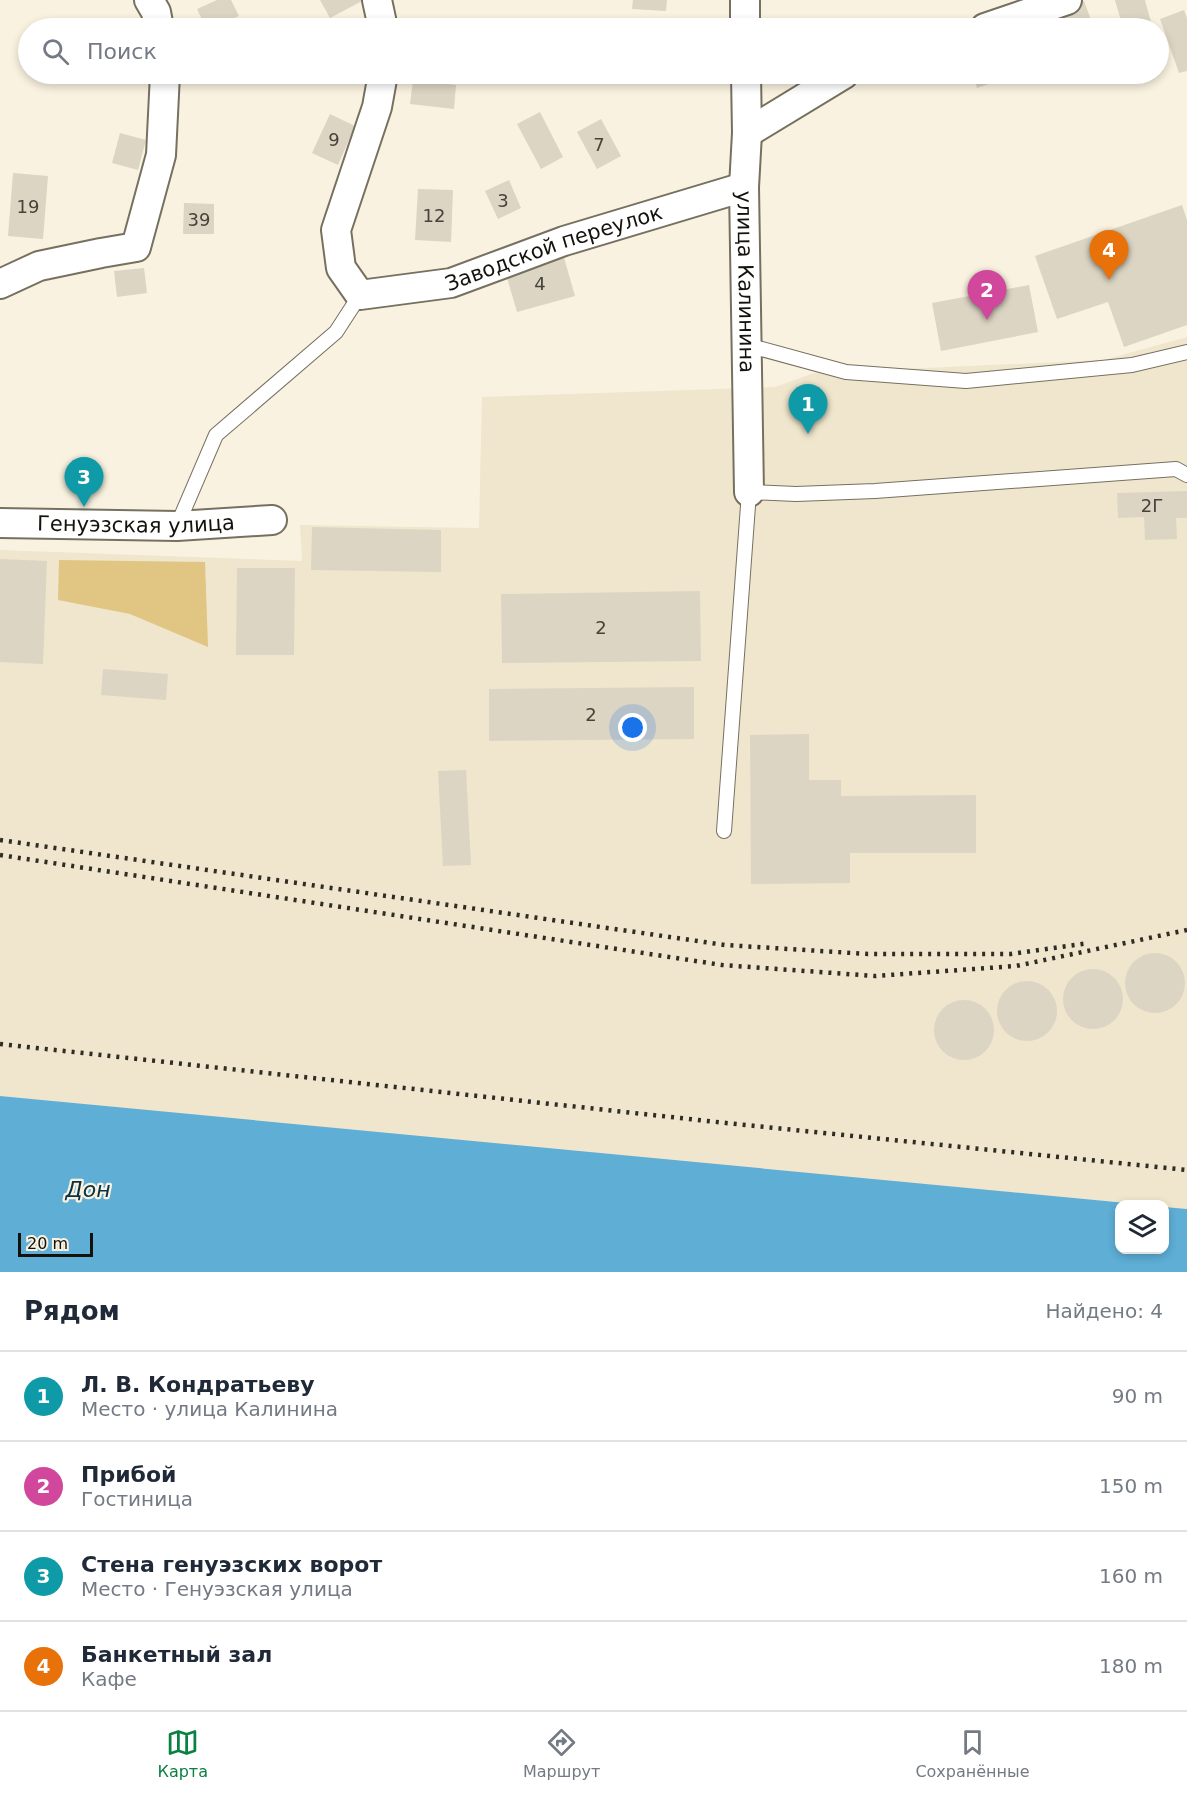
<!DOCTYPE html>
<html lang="ru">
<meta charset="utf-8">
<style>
:root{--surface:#fff;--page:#f2f2f3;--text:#1f2937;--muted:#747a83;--line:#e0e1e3;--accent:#0b8043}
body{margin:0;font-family:"DejaVu Sans",sans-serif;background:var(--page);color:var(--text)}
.controls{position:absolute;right:18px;bottom:18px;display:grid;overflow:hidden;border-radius:12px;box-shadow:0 3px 9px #0003}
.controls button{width:54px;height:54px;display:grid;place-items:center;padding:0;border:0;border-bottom:2px solid var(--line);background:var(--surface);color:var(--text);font:30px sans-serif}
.scale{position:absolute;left:18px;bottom:15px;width:75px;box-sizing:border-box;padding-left:6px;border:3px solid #14120c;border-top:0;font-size:16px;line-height:21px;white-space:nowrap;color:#14120c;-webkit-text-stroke:4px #f9f2e0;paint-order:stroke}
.you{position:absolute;left:633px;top:728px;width:21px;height:21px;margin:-15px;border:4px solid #fff;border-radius:50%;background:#1a73e8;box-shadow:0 0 0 9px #1a73e833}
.badge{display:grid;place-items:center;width:39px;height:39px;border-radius:50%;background:var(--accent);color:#fff;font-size:20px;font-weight:700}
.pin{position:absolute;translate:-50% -50px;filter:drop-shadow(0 2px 3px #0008)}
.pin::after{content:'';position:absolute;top:32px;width:21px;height:18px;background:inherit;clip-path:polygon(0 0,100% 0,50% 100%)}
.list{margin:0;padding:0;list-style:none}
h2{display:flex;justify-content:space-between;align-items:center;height:78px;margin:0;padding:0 24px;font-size:26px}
h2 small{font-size:20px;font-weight:400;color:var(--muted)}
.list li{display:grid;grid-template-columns:39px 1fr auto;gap:18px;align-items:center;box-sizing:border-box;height:90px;padding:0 24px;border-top:2px solid var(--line)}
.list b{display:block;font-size:22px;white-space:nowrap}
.list p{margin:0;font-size:20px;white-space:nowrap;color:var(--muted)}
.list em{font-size:20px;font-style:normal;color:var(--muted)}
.icon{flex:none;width:33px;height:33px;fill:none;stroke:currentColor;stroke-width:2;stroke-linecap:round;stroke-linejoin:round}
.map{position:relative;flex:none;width:1187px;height:1272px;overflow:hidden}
.search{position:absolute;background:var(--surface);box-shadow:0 3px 9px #0003;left:18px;right:18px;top:18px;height:66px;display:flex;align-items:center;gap:15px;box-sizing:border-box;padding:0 21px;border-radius:33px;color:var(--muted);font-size:22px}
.sheet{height:438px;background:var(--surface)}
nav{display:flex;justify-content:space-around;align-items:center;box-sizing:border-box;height:84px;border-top:2px solid var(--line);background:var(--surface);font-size:16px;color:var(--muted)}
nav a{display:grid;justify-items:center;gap:3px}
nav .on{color:var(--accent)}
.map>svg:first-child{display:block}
</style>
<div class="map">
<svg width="1187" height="1272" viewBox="0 0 1187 1272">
<rect width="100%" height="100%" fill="#f9f2e0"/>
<path fill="#f0e6cd" d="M 1187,337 L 1187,1209 L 1165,1207 L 1164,1204 L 1137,1204 L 670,1161 L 0,1096 L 0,550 L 302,561 L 300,525 L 479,528 L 482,397 L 775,387 L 814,373 L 1104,360 Z"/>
<path fill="#e0c682" d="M 59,560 L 205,562 L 208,647 L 130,614 L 58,600 Z"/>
<path fill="#5eaed6" d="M 0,1096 L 1137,1204 L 1120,1204 L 1120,1250 L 1164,1250 L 1165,1207 L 1187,1209 L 1187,1272 L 0,1272 Z"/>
<g fill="#dcd5c3">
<path d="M 217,0 L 231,0 L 239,16 L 211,28 L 206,28 L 197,9 Z"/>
<path d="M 320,0 L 364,0 L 330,18 Z"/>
<path d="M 633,0 L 667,0 L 666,11 L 632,9 Z"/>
<path d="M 1115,0 L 1145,0 L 1151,22 L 1123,28 Z"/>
<path d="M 1084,1 L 1094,28 L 1057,28 L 1051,13 Z"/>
<path d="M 1184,10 L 1187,18 L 1187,71 L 1179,73 L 1160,19 Z"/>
<path d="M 370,17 L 374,28 L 335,28 Z"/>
<path d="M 972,74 L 1001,74 L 1003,79 L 977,88 Z"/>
<path d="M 413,80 L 456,85 L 454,109 L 410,104 Z"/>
<path d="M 540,112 L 563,157 L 541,169 L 517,124 Z"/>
<path d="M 330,114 L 355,126 L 338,165 L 312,153 Z"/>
<path d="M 601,119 L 621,156 L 597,169 L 577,132 Z"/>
<path d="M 120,133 L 146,140 L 138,170 L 112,163 Z"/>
<path d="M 13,173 L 48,176 L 43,239 L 8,236 Z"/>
<path d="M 509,180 L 521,208 L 498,219 L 485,191 Z"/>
<path d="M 418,189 L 453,190 L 451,242 L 415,240 Z"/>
<path d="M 184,203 L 214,204 L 214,234 L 183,234 Z"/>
<path d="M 1182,205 L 1187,220 L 1187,325 L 1124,347 L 1108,302 L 1057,319 L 1035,256 Z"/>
<path d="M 563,254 L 575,296 L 517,312 L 505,271 Z"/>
<path d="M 144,268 L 147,293 L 117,297 L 114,271 Z"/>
<path d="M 1029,285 L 1038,332 L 941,351 L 932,303 Z"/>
<path d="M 1187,491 L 1187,518 L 1176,518 L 1177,539 L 1145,540 L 1144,517 L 1118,518 L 1117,493 Z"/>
<path d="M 312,527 L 441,530 L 441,572 L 311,570 Z"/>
<path d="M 0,559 L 47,561 L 43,664 L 0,662 Z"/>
<path d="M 237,568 L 295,568 L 294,655 L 236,655 Z"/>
<path d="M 700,591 L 701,661 L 502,663 L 501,594 Z"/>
<path d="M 103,669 L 168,674 L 166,700 L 101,695 Z"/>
<path d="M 694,687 L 694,739 L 489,741 L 489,689 Z"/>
<path d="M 809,734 L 809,780 L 841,780 L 841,796 L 976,795 L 976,853 L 850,853 L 850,883 L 751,884 L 750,735 Z"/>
<path d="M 466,770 L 471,865 L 443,866 L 438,771 Z"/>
<circle cx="1155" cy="983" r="30"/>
<circle cx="1093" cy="999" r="30"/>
<circle cx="1027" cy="1011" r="30"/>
<circle cx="964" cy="1030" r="30"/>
</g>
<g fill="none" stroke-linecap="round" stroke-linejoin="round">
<defs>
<g id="lane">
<path d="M 747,345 L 846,372 L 966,381 L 1132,365 L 1187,352"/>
<path d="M 177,526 L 216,435 L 336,332 L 360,295"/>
<path d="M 724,831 L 749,492 L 796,494 L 875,491 L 1176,469 L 1187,475"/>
</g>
<g id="street">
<path d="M 149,0 L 156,12 L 159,28"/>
<path d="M 377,0 L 383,28"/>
<path d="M 745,0 L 745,28"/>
<path d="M 985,28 L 1067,0"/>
<path id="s1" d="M 383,74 L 377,107 L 336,230 L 341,268 L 360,295 L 451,283 L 564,241 L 744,187"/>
<path id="s2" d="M 746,74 L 747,133 L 744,187 L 749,492"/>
<path d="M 747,133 L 844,74"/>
<path d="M 0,284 L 39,266 L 101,253 L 136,247 L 161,155 L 165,74"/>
<path id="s3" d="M 0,523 L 177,526 L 272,520"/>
</g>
</defs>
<use href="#lane" stroke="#767060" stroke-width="16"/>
<use href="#street" stroke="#767060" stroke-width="32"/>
<use href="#lane" stroke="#fff" stroke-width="14"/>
<use href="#street" stroke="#fff" stroke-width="28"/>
<g stroke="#2e2c24" stroke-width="4.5" stroke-dasharray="3 6" stroke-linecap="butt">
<path d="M 0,840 L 725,945 L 868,954 L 1011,954 L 1089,943"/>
<path d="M 0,855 L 722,965 L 875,976 L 1016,966 L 1187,930"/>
<path d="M 0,1044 L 726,1123 L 1187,1170"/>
</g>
</g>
<g text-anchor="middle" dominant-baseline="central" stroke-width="4.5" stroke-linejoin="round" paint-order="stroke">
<g font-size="18" fill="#46433a">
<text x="334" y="139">9</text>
<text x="599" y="144">7</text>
<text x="503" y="200">3</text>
<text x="28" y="206">19</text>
<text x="434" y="215">12</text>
<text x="199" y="219">39</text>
<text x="540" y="283">4</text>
<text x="1152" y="505">2Г</text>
<text x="601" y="627">2</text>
<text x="591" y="714">2</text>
</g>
<g font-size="21" fill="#14120c" stroke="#f9f2e0">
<text stroke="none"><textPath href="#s1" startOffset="435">Заводской переулок</textPath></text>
<text stroke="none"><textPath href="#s2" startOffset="208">улица Калинина</textPath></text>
<text stroke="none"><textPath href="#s3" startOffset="136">Генуэзская улица</textPath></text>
</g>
<g font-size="22" font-style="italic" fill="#0b3142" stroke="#f9f2e0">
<text x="88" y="1189">Дон</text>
</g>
</g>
</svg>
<div class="controls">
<button><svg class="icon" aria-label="layers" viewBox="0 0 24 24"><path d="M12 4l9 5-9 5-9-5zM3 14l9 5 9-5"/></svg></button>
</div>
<div class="scale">20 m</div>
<div class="you"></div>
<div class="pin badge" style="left:808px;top:434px;background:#0f9aa8">1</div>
<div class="pin badge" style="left:987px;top:320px;background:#d1479c">2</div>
<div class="pin badge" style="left:84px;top:507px;background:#0f9aa8">3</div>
<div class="pin badge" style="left:1109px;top:280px;background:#e8710a">4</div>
<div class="search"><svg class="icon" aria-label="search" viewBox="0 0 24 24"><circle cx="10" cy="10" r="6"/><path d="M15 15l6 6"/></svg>Поиск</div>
</div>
<section class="sheet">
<h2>Рядом<small>Найдено: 4</small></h2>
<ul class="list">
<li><span class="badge" style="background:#0f9aa8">1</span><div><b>Л. В. Кондратьеву</b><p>Место · улица Калинина</p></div><em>90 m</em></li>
<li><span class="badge" style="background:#d1479c">2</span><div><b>Прибой</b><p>Гостиница</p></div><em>150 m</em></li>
<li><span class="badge" style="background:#0f9aa8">3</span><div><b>Стена генуэзских ворот</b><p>Место · Генуэзская улица</p></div><em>160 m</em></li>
<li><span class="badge" style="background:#e8710a">4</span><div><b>Банкетный зал</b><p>Кафе</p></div><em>180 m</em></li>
</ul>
</section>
<nav>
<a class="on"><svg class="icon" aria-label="map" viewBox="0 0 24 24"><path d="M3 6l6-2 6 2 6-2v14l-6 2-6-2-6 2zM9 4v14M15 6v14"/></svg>Карта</a>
<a><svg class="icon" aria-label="directions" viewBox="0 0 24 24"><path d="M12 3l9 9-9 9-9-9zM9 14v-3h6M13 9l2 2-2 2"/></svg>Маршрут</a>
<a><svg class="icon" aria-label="saved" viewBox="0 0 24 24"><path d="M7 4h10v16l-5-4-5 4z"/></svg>Сохранённые</a>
</nav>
